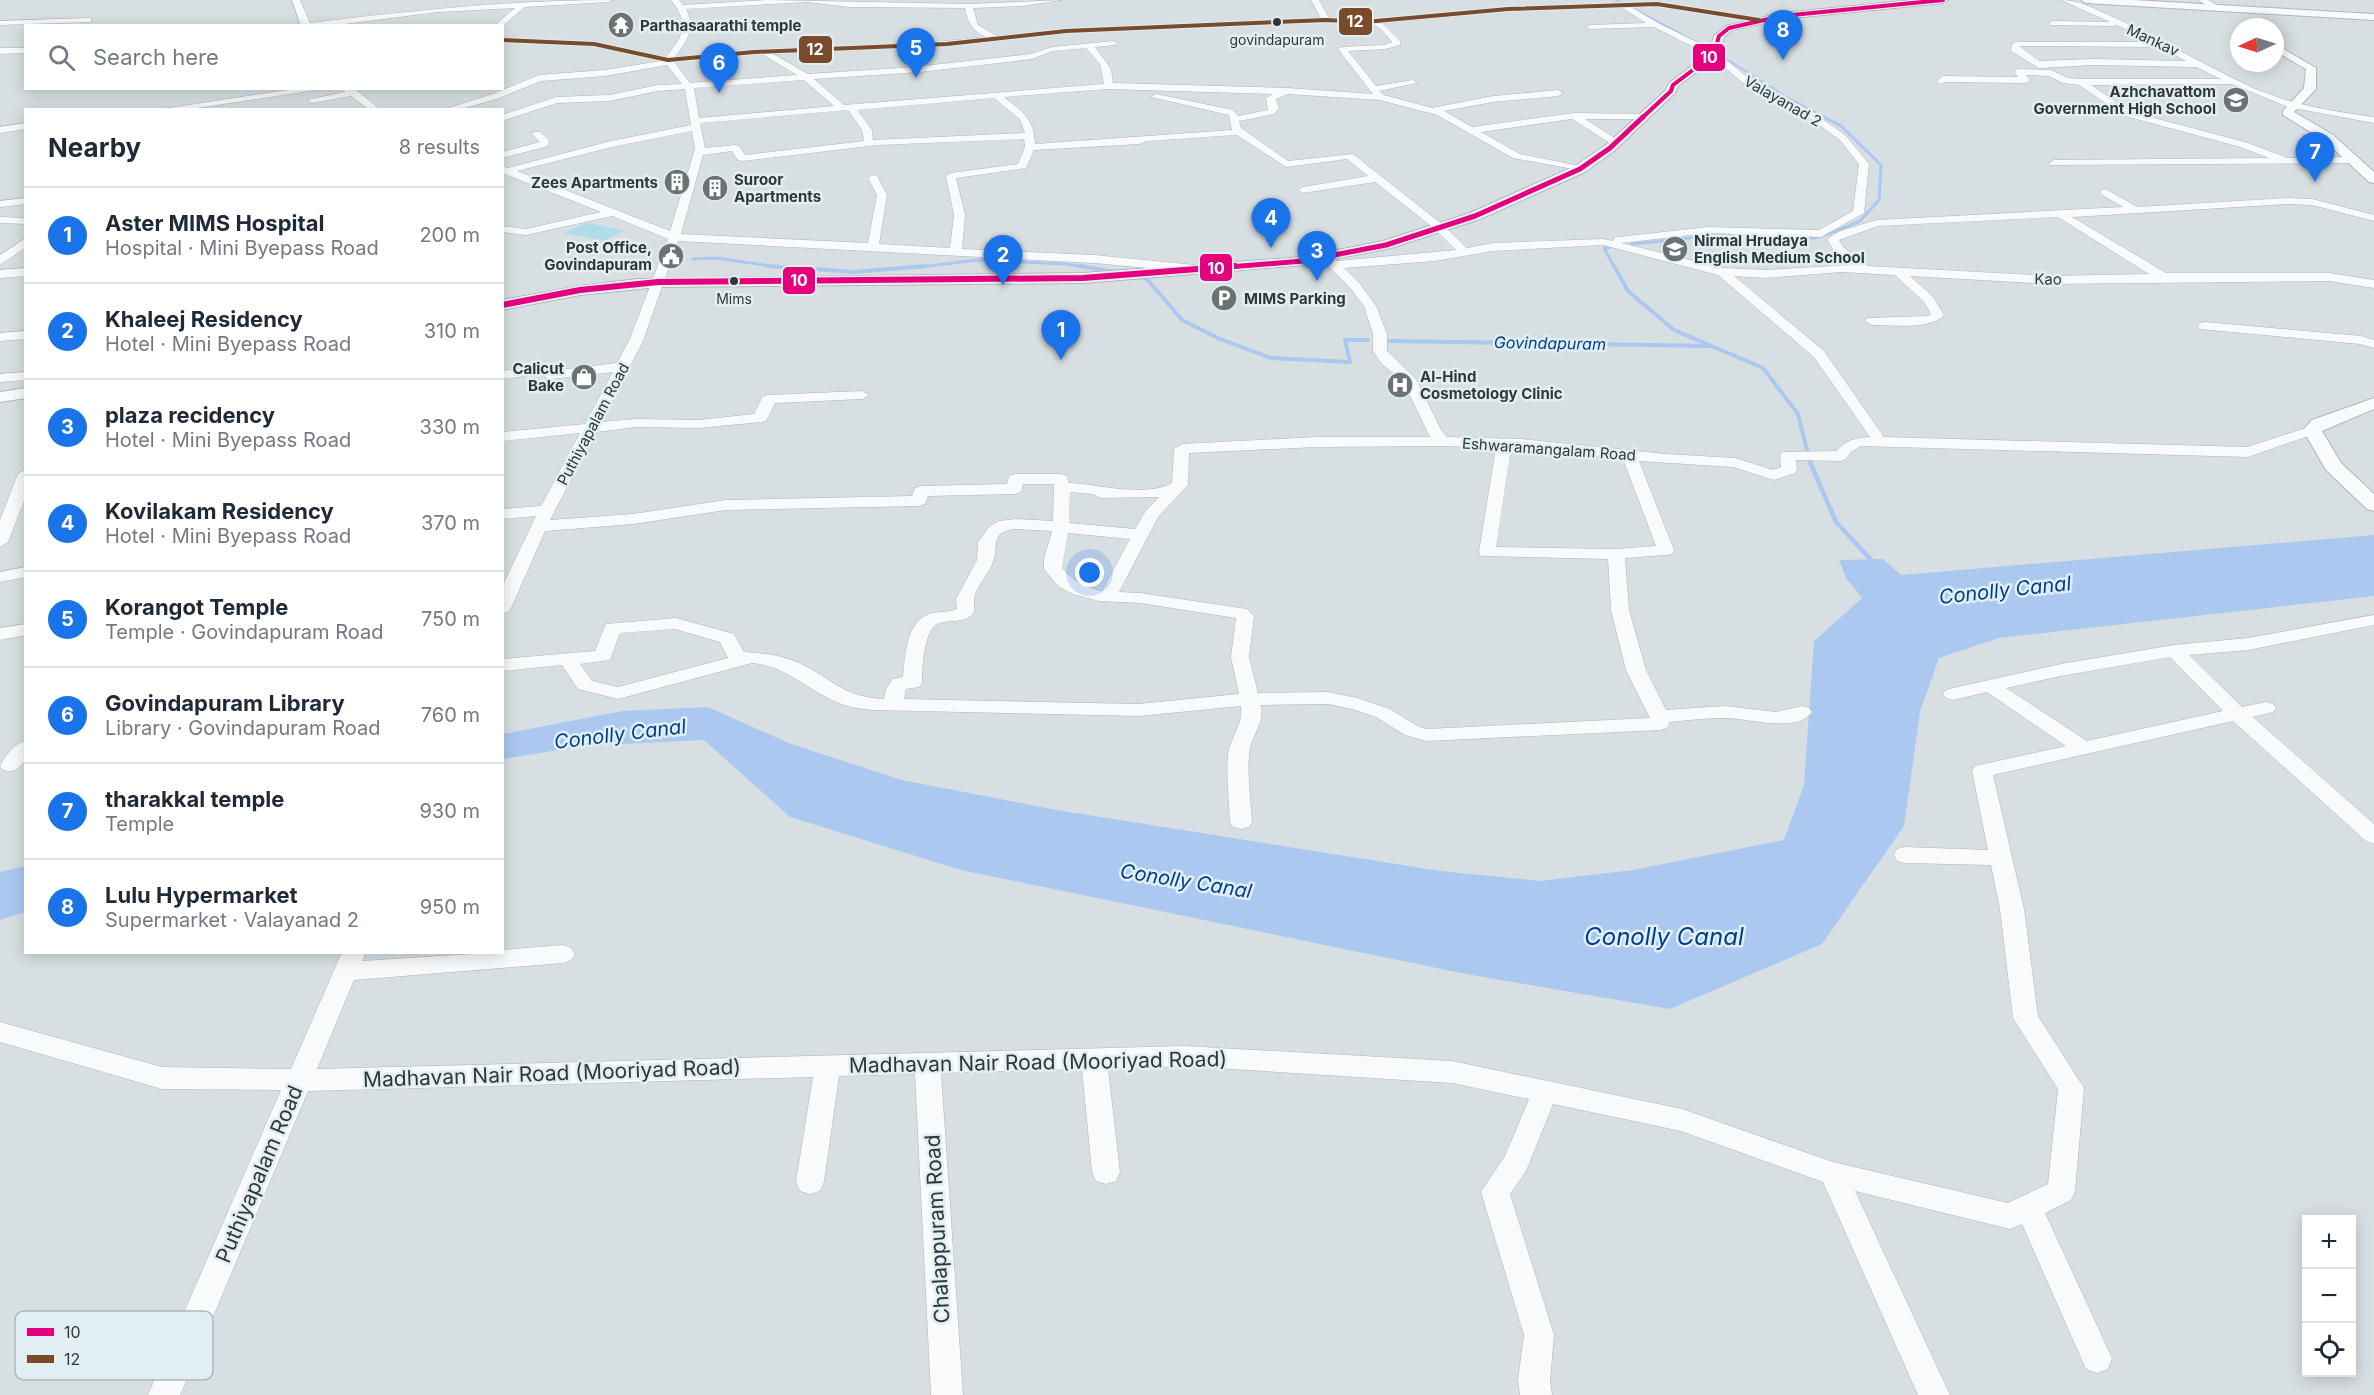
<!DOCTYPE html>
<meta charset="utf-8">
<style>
:root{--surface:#fff;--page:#f6f6f7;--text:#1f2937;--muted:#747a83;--line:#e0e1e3;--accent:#1a73e8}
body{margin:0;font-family:Inter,sans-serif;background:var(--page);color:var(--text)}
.controls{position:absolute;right:18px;bottom:18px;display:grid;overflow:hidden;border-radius:0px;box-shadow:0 3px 15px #0003}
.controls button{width:54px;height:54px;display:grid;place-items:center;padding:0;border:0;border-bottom:2px solid var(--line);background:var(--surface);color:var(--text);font:30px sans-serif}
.compass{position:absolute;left:2230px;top:18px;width:54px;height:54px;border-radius:50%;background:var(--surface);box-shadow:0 3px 15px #0003;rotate:266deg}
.you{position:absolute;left:1090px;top:573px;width:21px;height:21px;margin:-15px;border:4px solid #fff;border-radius:50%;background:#1a73e8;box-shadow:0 0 0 9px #1a73e833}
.badge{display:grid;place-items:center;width:39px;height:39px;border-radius:50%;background:var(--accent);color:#fff;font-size:20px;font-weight:700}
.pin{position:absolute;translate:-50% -50px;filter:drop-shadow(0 2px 3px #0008)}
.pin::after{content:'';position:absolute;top:32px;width:21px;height:18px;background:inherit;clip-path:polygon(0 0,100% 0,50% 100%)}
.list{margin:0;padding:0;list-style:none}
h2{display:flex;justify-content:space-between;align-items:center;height:78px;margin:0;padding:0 24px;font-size:26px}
h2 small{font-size:20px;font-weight:400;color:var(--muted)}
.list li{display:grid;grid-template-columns:39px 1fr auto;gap:18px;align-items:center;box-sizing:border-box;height:96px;padding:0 24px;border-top:2px solid var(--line)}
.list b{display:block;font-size:22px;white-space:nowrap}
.list p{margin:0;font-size:20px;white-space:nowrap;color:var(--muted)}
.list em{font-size:20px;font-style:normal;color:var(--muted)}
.icon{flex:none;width:33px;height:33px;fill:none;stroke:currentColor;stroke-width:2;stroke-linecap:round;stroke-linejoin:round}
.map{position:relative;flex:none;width:2374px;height:1395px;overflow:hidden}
.search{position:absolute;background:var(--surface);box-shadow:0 3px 15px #0003;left:24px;top:24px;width:480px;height:66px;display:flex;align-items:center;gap:15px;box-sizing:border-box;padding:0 21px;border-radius:0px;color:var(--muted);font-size:22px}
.panel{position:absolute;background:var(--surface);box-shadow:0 3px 15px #0003;left:24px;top:108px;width:480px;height:846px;border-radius:0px}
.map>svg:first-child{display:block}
</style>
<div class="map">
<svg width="2374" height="1395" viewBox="0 0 2374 1395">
<rect width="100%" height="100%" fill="#d7dfe2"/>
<path fill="#aedde8" d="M 586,223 L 625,230 L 604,241 L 564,233 Z"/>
<g fill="#abc8f1">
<path d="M 2374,535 L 2374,596 L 1999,638 L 1939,658 L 1920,712 L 1904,826 L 1822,944 L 1670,1009 L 1466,974 L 961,870 L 790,817 L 704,740 L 583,746 L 503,759 L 503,734 L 623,711 L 708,707 L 791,744 L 902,780 L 1057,810 L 1440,871 L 1540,881 L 1633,870 L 1784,840 L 1804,785 L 1814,641 L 1862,598 L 1846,578 L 1839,560 L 1883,559 L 1901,575 Z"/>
<path d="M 25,866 L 25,912 L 0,920 L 0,872 Z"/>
</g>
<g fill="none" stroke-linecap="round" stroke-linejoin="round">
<g stroke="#abc8f1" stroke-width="2">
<path d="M 1616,0 L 1624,4"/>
<path d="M 1630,7 L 1709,49"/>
<path d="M 1720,55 L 1788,98 L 1826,118"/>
</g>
<g stroke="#abc8f1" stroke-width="3">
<path d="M 1632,244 L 1718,235 L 1814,238 L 1834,232 L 1860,221 L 1879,200 L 1881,165 L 1841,126 L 1824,117"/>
<path d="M 1611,247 L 1604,248 L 1615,268"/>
<path d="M 693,259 L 716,258 L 784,268"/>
<path d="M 914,268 L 977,260 L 1067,264 L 1089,268"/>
</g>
<g stroke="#abc8f1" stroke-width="4">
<path d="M 767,266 L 855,272 L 926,266"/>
<path d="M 1080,266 L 1115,272"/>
<path d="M 1614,266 L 1628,291 L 1674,330 L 1763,368 L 1798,414 L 1807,450"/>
<path d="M 1143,278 L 1147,279 L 1182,320 L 1220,339 L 1271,358 L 1350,362 L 1345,340 L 1368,340"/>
<path d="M 1390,341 L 1710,346"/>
</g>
<path stroke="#abc8f1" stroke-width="4.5" d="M 1810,462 L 1836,522 L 1874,563"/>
<defs>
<g id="minor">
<path d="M 292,0 L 300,0 L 310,23 C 410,11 510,0 612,0 L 608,2 L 525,7 L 502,26 L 494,26 L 515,8 L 438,12 L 329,26 L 301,26 Z"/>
<path d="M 671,0 L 679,0 L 683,5 L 767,0 L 969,4 L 1062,0 L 1022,6 L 973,8 L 978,25 L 997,36 L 1066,29 L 1321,18 L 1311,0 L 1319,0 L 1329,18 L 1365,20 L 1508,7 L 1657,2 L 1759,18 L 1762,18 L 1762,22 L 1657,6 L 1631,7 L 1658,23 L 1717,52 L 1748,78 L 1777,96 L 1810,110 L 1846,136 L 1869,164 L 1864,213 L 1821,237 L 1708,233 L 1621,243 L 1722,268 L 1766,270 L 1851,265 L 1834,251 L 1827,239 L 1840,231 L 1877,220 L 2123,207 L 2101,194 L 2101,190 L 2105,189 L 2138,207 L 2290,198 L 2312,199 L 2374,215 L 2374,221 L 2312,205 L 2290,204 L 2072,217 L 2166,273 L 2329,273 L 2374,280 L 2374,288 L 2329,281 L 2050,284 L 1910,276 L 1933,297 L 1944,315 C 1931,330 1892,325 1872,325 L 1865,321 L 1867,318 L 1928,316 L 1931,314 L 1924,302 L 1895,275 L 1841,272 L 1766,278 L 1734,276 L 1824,351 L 1884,437 L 2247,447 L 2312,426 L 2319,430 L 2317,433 L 2248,457 L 1861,446 L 1851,452 L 1846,459 L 1841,461 L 1796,460 L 1797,470 L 1795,473 L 1774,480 L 1733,467 L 1639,461 L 1674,550 L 1672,554 L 1666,555 L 1625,558 L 1629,610 L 1646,670 L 1666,710 L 1725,706 L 1776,712 L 1802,706 L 1809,708 L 1812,712 C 1797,734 1748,718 1726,718 C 1707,718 1689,720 1670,722 L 1667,728 L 1660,730 L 1427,741 L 1405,735 L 1376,717 L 1352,709 L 1328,704 L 1261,705 C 1265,725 1250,736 1249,755 C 1247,777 1251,800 1252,822 L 1249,827 L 1241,829 L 1233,827 L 1230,822 C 1229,800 1226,777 1228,755 C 1230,737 1244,725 1241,706 L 1139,716 L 873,710 C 859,709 844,706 832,700 C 803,686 785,666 752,663 L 618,699 L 578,689 L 562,665 L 502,671 L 502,659 L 595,651 L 606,624 L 676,618 L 734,634 L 744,652 C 763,653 781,655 799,663 C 833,679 842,697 884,699 L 886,689 L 893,679 L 903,677 C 905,657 906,622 929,614 C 938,611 948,613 957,609 L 956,599 L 977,560 L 978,542 L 990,526 L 999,521 L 1016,519 L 1053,521 L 1054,484 L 1023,484 L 1021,492 L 1015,494 L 928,496 L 925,504 L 919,506 L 726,510 L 633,524 L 545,531 L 511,608 L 508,612 L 502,613 L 502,587 L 536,516 L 502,519 L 502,509 L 541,506 L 580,433 L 502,441 L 502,432 L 585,424 L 613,372 L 551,379 L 546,378 L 545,373 L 502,379 L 502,371 L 553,364 L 558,365 L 559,370 L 617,363 L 629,341 L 668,239 L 612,216 L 526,235 L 502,232 L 502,226 L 526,229 L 601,212 L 502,173 L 502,166 L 508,168 L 611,141 L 691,125 L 685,89 L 658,91 L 609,101 L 557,103 L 502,121 L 502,115 L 556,97 L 609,95 L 658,85 L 682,84 L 667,65 L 605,76 L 541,81 L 499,98 L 458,110 L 442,110 L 493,94 L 539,75 L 605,70 L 661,61 L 594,46 L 502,42 L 502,38 L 594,42 L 666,57 C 684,35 690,24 671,0 ZM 807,2 L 849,7 L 965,8 C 967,22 973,31 986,37 C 883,49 778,47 675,57 C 687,41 696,28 686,9 ZM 1621,7 L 1646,23 L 1590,25 L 1586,27 L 1590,29 L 1654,27 L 1711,56 L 1742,82 L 1771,100 L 1804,114 L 1840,140 L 1859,164 L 1853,211 L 1819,230 L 1708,227 L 1618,237 L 1614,238 L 1613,241 L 1603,239 L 1493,243 L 1467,248 L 1443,225 L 1353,154 L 1288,161 L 1241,128 L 1239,121 L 1274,114 L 1279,108 L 1276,99 L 1288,94 L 1380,100 L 1437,115 L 1513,158 L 1584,171 L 1584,167 L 1520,154 L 1481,132 L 1572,119 L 1615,146 L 1619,145 L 1619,141 L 1585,119 L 1645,119 L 1650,116 L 1648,114 L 1574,113 L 1472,127 L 1444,111 L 1493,102 L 1558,96 L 1563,93 L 1558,90 L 1493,96 L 1432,108 L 1384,95 L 1379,91 L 1417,83 L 1413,80 L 1376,86 L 1348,51 L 1385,49 L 1400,45 L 1400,41 L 1382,23 L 1508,11 ZM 1326,22 L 1373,24 L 1382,30 L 1392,42 L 1384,45 L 1342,47 L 1338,49 L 1373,94 L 1288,88 L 1113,83 L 1111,69 L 1095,47 L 1116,45 L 1117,43 L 1113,41 L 1052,47 L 1031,54 L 923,66 L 920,58 L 916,55 L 912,58 L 915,67 L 808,74 L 773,54 L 947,46 L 1066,33 ZM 1086,48 L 1100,64 L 1104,84 L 844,105 L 814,79 L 920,72 L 1032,59 L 1053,51 ZM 762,54 L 797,75 L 690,83 L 674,62 ZM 804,80 L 834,106 L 699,118 L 694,88 ZM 1108,89 L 1273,94 L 1266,98 L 1268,110 L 1238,116 L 1233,110 L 1156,94 L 1151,97 L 1229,115 L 1232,130 L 1035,144 C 1034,118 1023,113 1004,97 ZM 994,98 L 1020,119 L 1025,133 L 873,140 L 872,130 L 857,110 ZM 848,110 L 862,130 L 864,141 L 745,155 L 739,146 L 735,145 L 705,148 L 700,123 ZM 692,131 L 695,149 L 670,231 L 517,171 L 612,147 ZM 1237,135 L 1286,167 L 1347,159 L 1368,176 L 1303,187 L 1298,190 L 1303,193 L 1375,182 L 1435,229 L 1456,250 L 1337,261 L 1326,253 L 1320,257 L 1352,290 L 1364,306 L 1373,334 L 1373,351 L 1382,364 L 1403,381 L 1430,437 L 1317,437 L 1182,444 L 1174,449 L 1172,483 C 1145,498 1098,484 1069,483 L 1067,476 L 1061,474 L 1015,474 L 1009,476 L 1007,484 L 921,486 L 915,488 L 912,496 L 726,500 L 633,514 L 550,520 L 596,432 L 636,427 L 699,428 L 761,422 L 766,421 L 775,403 L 862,399 L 869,395 L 862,391 L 768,395 L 763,396 L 754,414 L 699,420 L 636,419 L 601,422 L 643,341 L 678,241 L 1094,263 L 1201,273 L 1205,272 L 1205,266 L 1094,255 L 962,249 L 965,215 L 956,178 L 1026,168 L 1034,150 L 1139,144 L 1147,141 ZM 1024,139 L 1025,147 L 1018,164 L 951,173 L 946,176 L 954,215 L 950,248 L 879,244 L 887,195 L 877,176 L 873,175 L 868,178 L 877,195 L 868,243 L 681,234 L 703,155 L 732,151 L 738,160 L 742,161 L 878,145 ZM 2058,217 L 2149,274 L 2050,276 L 1868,266 L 1843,247 L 1839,240 L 1878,226 ZM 1603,245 L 1718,275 L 1814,357 L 1870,437 C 1856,438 1845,440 1837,451 L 1783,452 L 1780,455 L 1781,467 L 1773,470 L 1735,458 L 1666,454 L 1521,439 L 1447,437 L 1441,430 L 1416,379 L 1387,351 L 1387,334 L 1376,306 L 1360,284 L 1344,268 L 1435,261 L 1493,251 ZM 1443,446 L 1496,448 L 1479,552 L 1481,556 L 1608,559 L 1611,610 L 1626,670 L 1650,718 L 1427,729 L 1419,727 L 1390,709 L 1357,698 L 1328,692 L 1258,693 L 1249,657 L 1254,616 L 1247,609 L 1140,593 L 1119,592 L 1158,517 L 1188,485 L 1189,453 L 1317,447 ZM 1511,448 L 1623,459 L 1656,546 L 1616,549 L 1496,547 ZM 1070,492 L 1093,494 L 1101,498 L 1159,497 L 1145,512 L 1135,529 L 1069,523 ZM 1016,529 L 1052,531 L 1044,559 L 1044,569 L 1058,586 L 1073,594 L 1099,601 L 1140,603 L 1236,618 L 1231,657 L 1239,694 L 1139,704 L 904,699 L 906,689 L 919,687 L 922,683 C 922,670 924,627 939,623 C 949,620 961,623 971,616 C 977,611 973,606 974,599 C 976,586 989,574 993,562 C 999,547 989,531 1016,529 ZM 1068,533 L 1130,539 L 1102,591 C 1085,587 1073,581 1062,568 ZM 675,629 L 720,642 L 728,658 L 618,687 L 592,681 L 580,664 L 610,660 L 620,633 Z"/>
<path d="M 2061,0 C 2080,0 2097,10 2113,17 C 2161,39 2206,66 2253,88 C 2292,105 2332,111 2374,117 L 2374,123 L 2288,107 L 2232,84 L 2091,85 L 2131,112 L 2245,142 L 2288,158 L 2353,157 L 2358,160 L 2353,163 L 2050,165 L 2049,163 L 2054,160 L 2269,158 L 2237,146 L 2125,116 L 2079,85 L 2063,83 L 2049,76 L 2026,75 L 2030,80 L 2026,83 L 1945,82 L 1941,84 L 1937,81 L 1943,76 L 2018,77 L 2014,72 L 2018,69 L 2051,70 L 2068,78 L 2081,79 L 2221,79 L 2196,67 L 2093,65 L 2039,68 L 2011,51 L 2012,44 L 2016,42 L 2151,42 L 2117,25 L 2113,26 L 2050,25 L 2049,23 L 2053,21 L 2110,22 ZM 2019,46 L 2160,47 L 2186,61 L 2093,59 L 2039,61 Z"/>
<path d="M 2198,0 L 2208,0 L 2222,8 L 2215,10 Z"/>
<path d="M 88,18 L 91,18 L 91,22 L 0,25 L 0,21 Z"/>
<path d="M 0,48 L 26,48 L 26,53 L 0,54 Z"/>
<path d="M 301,88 L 329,88 L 184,110 L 155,110 Z"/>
<path d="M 342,88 L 353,88 L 381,110 L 370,110 L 351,96 L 312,103 L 307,100 L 345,92 Z"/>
<path d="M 26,123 L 26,129 L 0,133 L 0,127 Z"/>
<path d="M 534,132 L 540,132 L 549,140 L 548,146 L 502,158 L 502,152 L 540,142 L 532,134 Z"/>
<path d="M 26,198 L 26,204 L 0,207 L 0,201 Z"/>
<path d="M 0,217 L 26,218 L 26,224 L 0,223 Z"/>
<path d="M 26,238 L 26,247 L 0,265 L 0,255 Z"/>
<path d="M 26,268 L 26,276 L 0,278 L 0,270 Z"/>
<path d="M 2205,322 L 2361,336 L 2374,340 L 2374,348 L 2360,344 L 2200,329 L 2198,326 L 2200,323 Z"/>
<path d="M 26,331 L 26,339 L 0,341 L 0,333 Z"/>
<path d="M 26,372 L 26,380 L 0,382 L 0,374 Z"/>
<path d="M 26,469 L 26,496 L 8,542 L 0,547 L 0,520 L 18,474 Z"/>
<path d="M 26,567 L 26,577 L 0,582 L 0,572 Z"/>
<path d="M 2374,615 L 2374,625 L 2248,650 L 2189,655 L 2242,707 L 2266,702 L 2273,704 L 2276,708 L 2273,712 L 2253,717 L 2374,824 L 2374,844 L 2366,841 L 2233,721 L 1993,775 L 2024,909 L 2038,1016 L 2084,1088 L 2075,1191 L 2071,1200 L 2045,1213 L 2112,1358 L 2108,1369 L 2097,1373 L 2086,1369 L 2022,1224 L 2010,1229 L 1855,1191 L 1950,1395 L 1918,1395 L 1823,1182 L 1681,1131 L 1553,1104 L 1526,1171 L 1510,1194 L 1554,1335 L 1550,1380 L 1552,1395 L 1520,1395 L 1518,1380 L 1524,1335 L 1481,1192 L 1505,1156 L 1529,1099 L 1452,1083 L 1184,1066 L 1108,1069 L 1120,1172 L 1116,1181 L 1106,1184 L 1096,1181 L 1092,1172 L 1082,1069 L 941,1073 L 963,1395 L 931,1395 L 915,1074 L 839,1076 L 824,1182 L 820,1191 L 810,1194 L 800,1191 L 796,1182 L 813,1077 L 308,1091 L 180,1395 L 148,1395 L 281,1090 L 162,1089 L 0,1042 L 0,1022 L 162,1067 L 291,1069 L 342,952 L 366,952 L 362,961 L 502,952 L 502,950 L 563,945 L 571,948 L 575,954 L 571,960 L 563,963 L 354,980 L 317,1069 L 1184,1046 L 1452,1061 L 1682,1109 L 1833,1162 L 2008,1203 L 2048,1184 L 2058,1089 L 2013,1018 L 2000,909 L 1991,865 L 1905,863 L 1897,861 L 1894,855 L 1897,849 L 1905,847 L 1988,850 L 1972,771 L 1975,766 L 2066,746 L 1987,692 L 1953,700 L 1946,698 L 1943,694 L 1946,690 L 1953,688 L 2061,664 L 2174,645 L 2248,638 ZM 2170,657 L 2223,711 L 2087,741 L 2006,688 L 2061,676 Z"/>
<path d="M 26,624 L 26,635 L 0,640 L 0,628 Z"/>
<path d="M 26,741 L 26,760 C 18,769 14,773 3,770 L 0,766 C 5,756 15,743 26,741 Z"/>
</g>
<g id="major">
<path d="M 1915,0 L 1948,0 L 1943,3 L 1782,19 L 1732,30 L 1724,37 L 1718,56 L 1678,86 L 1675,93 L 1614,151 L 1585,172 L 1480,219 L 1391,248 L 1303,265 L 1083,283 L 658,287 L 580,295 L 502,310 L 502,300 L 580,286 L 638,279 L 1083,273 L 1303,257 L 1383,241 L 1470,213 L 1575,166 L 1606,145 L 1666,90 L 1669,83 L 1709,53 L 1714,36 L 1726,26 L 1782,13 Z"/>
<path d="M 2081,0 L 2133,0 L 2374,14 L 2374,20 L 2086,3 Z"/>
<path d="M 2275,44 L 2316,68 L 2316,89 L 2294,112 L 2333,135 L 2374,172 L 2374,183 L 2369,182 L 2325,141 L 2283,115 L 2283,111 L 2304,88 L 2306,69 L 2275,51 Z"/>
<path d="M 26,388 L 26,398 L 0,402 L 0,392 Z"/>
<path d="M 2374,398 L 2374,409 L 2322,431 L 2341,463 L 2374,494 L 2374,511 L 2367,509 L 2326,470 L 2303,430 L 2312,420 Z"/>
</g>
</defs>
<use href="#minor" stroke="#b0b6b8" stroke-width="1"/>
<use href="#major" stroke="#b0b6b8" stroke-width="2"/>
<use href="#minor" fill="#f9fafb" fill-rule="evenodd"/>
<use href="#major" fill="#f9fafb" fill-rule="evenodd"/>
<defs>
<path id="bus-1-far2" d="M 1642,118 L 1671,91 L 1673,85 L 1714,54 L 1719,36 L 1729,28 L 1782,16 L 1943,0"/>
<path id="bus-1-far1" d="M 1216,268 L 1303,261 L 1386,245 L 1475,216 L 1580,169 L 1610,148 L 1643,117"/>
<path id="bus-1" d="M 502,305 L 580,290 L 658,282 L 1083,278 L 1235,266"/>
<path id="bus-2" d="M 502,40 L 594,44 L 668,60 L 754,52 L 947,44 L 1066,31 L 1326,20 L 1365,22 L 1508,9 L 1657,4 L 1759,20"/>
</defs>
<use href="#bus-1-far2" stroke="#e1eff3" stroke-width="6"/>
<use href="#bus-1-far1" stroke="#e1eff3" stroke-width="8"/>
<use href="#bus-1" stroke="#e1eff3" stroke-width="9"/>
<use href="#bus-2" stroke="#e1eff3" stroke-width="6"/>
<use href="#bus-1-far2" stroke="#e5007d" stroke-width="4"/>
<use href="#bus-1-far1" stroke="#e5007d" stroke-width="5"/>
<use href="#bus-1" stroke="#e5007d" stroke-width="6"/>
<use href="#bus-2" stroke="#7a4b2a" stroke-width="4"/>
</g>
<defs>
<symbol id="temple-disc" viewBox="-11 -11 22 22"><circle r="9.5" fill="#6b7274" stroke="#e1eff3"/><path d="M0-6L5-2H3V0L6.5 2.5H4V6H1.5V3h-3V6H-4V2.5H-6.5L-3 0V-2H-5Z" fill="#fff"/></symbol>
<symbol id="school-disc" viewBox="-11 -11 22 22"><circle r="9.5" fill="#6b7274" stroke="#e1eff3"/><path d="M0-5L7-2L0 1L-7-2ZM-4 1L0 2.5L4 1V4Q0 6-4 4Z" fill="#fff"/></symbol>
<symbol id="building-disc" viewBox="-11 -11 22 22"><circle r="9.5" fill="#6b7274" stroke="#e1eff3"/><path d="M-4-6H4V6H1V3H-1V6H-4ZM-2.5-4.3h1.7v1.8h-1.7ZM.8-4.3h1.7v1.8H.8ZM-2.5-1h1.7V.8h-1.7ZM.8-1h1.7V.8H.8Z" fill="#fff"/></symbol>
<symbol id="civic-disc" viewBox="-11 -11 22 22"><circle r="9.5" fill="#6b7274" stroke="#e1eff3"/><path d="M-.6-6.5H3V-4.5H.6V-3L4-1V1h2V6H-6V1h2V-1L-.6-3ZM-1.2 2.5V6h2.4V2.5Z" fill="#fff"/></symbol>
<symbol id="parking-disc" viewBox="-11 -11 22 22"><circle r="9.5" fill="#6b7274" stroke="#e1eff3"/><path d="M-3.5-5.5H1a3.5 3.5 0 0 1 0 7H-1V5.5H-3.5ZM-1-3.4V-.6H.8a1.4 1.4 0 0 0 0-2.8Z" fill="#fff"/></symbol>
<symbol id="shop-disc" viewBox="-11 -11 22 22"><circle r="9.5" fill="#6b7274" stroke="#e1eff3"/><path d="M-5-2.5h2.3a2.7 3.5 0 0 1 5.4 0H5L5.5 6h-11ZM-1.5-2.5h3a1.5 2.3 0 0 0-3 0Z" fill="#fff"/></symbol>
<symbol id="hospital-disc" viewBox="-11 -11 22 22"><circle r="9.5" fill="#6b7274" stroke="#e1eff3"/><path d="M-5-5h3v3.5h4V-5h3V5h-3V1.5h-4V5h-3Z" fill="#fff"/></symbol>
</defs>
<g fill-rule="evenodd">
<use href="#temple-disc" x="606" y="10" width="30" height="30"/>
<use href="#school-disc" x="2221" y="85" width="30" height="30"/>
<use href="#building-disc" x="662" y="167" width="30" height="30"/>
<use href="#building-disc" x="700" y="173" width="30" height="30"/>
<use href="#school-disc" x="1660" y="234" width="30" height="30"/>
<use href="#civic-disc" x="656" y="241" width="30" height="30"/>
<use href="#parking-disc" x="1209" y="283" width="30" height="30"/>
<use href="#shop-disc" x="569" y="362" width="30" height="30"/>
<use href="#hospital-disc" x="1385" y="370" width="30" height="30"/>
</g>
<g fill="#313738" stroke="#e1eff3" stroke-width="2">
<circle cx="1277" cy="22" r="5"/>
<circle cx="734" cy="281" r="5"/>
</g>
<g text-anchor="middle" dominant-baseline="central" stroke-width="5" stroke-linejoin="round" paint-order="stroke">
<g font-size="14" fill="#313738" stroke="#e1eff3">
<text x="1277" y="39">govindapuram</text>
<text x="734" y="298">Mims</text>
</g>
<g font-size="15" font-weight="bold" fill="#313738" stroke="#e1eff3" text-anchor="start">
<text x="640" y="25">Parthasaarathi temple</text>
<text x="2216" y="91" text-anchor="end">Azhchavattom<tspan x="2216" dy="17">Government High School</tspan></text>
<text x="734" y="179">Suroor<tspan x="734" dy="17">Apartments</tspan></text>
<text x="658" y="182" text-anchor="end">Zees Apartments</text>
<text x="1694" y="240">Nirmal Hrudaya<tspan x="1694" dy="17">English Medium School</tspan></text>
<text x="652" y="247" text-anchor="end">Post Office,<tspan x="652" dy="17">Govindapuram</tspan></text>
<text x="1244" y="298">MIMS Parking</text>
<text x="564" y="368" text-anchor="end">Calicut<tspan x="564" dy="17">Bake</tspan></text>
<text x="1420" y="376">Al-Hind<tspan x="1420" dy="17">Cosmetology Clinic</tspan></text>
</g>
<g font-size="15" fill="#313738" stroke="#e1eff3">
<text transform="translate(2153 40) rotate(25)">Mankav</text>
<text transform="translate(1783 101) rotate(30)">Valayanad 2</text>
<text transform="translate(2048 279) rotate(1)">Kao</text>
<text transform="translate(593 424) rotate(-62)">Puthiyapalam Road</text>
<text transform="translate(1549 449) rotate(4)">Eshwaramangalam Road</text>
</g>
<g font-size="16" font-style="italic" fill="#003e8e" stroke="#e1eff3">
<text transform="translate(1550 343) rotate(1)">Govindapuram</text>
</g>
<g font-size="20" font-style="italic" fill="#003e8e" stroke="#e1eff3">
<text transform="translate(2005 590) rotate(-6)">Conolly Canal</text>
<text transform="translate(620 734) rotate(-7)">Conolly Canal</text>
<text transform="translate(1186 881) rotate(9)">Conolly Canal</text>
</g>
<g font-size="21" fill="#313738" stroke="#e1eff3">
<text transform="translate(1038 1062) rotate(-1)">Madhavan Nair Road (Mooriyad Road)</text>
<text transform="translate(552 1073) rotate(-2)">Madhavan Nair Road (Mooriyad Road)</text>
<text transform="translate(259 1174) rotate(-67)">Puthiyapalam Road</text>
<text transform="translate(937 1229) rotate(-93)">Chalappuram Road</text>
</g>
<g font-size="24" font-style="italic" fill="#003e8e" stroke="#e1eff3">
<text x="1664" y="936">Conolly Canal</text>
</g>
</g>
<rect x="15" y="1311" width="198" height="69" rx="9" fill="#e1eff3" stroke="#acb8bb" stroke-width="1.5"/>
<rect x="27" y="1328" width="27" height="8" fill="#e5007d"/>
<rect x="27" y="1355" width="27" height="8" fill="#7a4b2a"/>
<g font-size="16" fill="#313738">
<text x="64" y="1338">10</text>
<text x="64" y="1365">12</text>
</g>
<g stroke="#e1eff3" stroke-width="2">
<rect x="1338" y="7" width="35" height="29" rx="6" fill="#7a4b2a"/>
<rect x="798" y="35" width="35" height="29" rx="6" fill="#7a4b2a"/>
<rect x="1692" y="43" width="34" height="29" rx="6" fill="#e5007d"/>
<rect x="1199" y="253" width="34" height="29" rx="6" fill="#e5007d"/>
<rect x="782" y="266" width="34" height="29" rx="6" fill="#e5007d"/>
</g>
<g font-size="16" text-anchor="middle" font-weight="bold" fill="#fff">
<text x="1355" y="27">12</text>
<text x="815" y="55">12</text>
<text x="1709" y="63">10</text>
<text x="1216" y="274">10</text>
<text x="799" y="286">10</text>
</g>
</svg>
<div class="controls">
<button>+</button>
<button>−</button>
<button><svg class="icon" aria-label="locate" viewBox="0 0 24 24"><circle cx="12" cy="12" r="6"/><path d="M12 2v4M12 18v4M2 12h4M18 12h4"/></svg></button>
</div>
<svg class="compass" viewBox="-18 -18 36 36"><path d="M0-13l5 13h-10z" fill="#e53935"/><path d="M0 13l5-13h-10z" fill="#747a83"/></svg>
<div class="you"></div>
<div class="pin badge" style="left:1061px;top:360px">1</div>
<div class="pin badge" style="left:1003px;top:285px">2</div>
<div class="pin badge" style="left:1317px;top:281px">3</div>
<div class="pin badge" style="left:1271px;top:248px">4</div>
<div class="pin badge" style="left:916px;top:78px">5</div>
<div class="pin badge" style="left:719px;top:93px">6</div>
<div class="pin badge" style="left:2315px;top:182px">7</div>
<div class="pin badge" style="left:1783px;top:60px">8</div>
<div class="search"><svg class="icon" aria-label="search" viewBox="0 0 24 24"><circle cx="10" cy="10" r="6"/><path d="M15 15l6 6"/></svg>Search here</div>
<section class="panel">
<h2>Nearby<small>8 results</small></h2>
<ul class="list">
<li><span class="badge">1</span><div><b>Aster MIMS Hospital</b><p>Hospital · Mini Byepass Road</p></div><em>200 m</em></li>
<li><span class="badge">2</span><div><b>Khaleej Residency</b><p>Hotel · Mini Byepass Road</p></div><em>310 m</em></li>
<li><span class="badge">3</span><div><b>plaza recidency</b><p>Hotel · Mini Byepass Road</p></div><em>330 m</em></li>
<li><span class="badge">4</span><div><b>Kovilakam Residency</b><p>Hotel · Mini Byepass Road</p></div><em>370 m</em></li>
<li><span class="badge">5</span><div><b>Korangot Temple</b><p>Temple · Govindapuram Road</p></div><em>750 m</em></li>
<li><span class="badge">6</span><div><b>Govindapuram Library</b><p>Library · Govindapuram Road</p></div><em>760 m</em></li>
<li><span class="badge">7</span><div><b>tharakkal temple</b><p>Temple</p></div><em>930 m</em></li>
<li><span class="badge">8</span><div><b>Lulu Hypermarket</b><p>Supermarket · Valayanad 2</p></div><em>950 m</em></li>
</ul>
</section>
</div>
